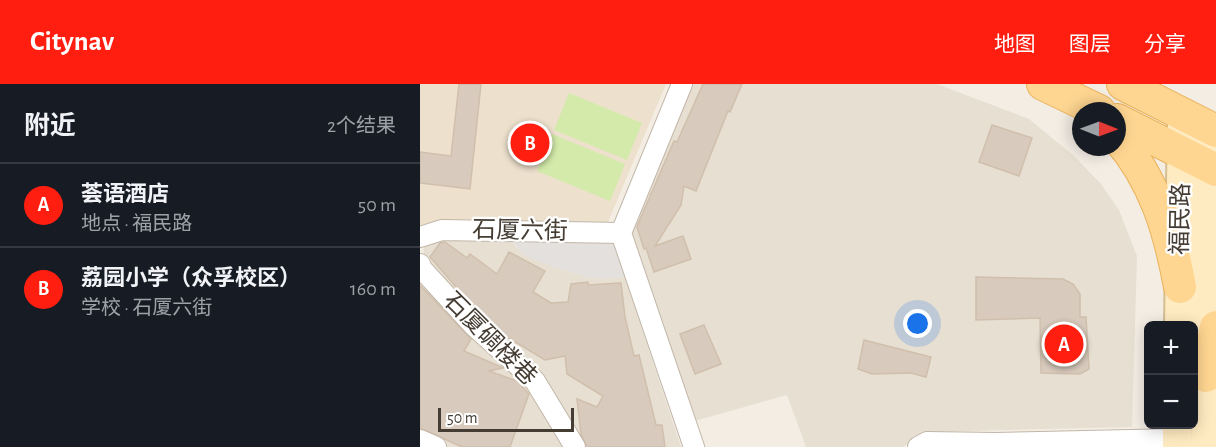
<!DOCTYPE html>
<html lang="zh">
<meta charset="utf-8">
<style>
:root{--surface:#171b24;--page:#242831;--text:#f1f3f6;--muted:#9ea1a6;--line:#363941;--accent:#ff1e0f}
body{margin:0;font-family:"Alegreya Sans","Noto Sans SC",sans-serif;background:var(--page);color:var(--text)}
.controls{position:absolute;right:18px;bottom:18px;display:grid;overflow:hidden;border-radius:9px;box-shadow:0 3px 15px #0003}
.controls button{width:54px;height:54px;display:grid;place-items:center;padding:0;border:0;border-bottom:2px solid var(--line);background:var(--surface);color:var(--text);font:30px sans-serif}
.compass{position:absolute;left:652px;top:18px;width:54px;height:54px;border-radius:50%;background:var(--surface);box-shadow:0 3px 15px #0003;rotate:91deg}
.scale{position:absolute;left:18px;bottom:15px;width:136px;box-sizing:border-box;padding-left:6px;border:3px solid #453d33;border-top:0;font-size:16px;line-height:21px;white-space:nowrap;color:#453d33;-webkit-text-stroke:4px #fff;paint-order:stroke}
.you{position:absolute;left:498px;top:240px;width:21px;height:21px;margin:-15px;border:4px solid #fff;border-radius:50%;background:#1a73e8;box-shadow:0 0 0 9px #1a73e833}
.badge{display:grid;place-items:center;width:39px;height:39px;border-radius:50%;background:var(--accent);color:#fff;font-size:20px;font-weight:700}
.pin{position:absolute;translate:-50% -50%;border:3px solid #fff;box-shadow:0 2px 6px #0006}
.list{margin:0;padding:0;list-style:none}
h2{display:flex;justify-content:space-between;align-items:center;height:78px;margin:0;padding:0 24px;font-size:26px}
h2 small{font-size:20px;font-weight:400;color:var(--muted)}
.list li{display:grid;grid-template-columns:39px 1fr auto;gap:18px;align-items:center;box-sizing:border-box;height:84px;padding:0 24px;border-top:2px solid var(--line)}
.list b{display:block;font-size:22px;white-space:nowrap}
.list p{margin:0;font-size:20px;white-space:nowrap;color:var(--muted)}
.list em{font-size:20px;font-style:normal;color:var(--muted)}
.map{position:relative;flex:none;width:796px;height:363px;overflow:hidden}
header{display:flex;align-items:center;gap:36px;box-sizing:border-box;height:84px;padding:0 30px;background:var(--accent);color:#fff}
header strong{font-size:28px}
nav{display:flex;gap:33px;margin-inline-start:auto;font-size:21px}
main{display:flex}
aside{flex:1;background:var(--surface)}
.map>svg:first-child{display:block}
</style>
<header>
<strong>Citynav</strong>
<nav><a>地图</a><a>图层</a><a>分享</a></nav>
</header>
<main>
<aside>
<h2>附近<small>2个结果</small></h2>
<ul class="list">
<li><span class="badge">A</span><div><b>荟语酒店</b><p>地点 · 福民路</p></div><em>50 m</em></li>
<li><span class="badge">B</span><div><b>荔园小学（众孚校区）</b><p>学校 · 石厦六街</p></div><em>160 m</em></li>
</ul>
</aside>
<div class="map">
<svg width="796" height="363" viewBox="0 0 796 363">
<rect width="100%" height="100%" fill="#f3ede4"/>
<g fill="#e7dfd2">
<path d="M 272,0 L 517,0 L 609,35 L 653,71 L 681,100 L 699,126 L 717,172 L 712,343 L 505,348 L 483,363 L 386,363 L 367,311 L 271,338 L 206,149 Z"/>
<path d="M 10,153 L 91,156 L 96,163 L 133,183 L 171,194 L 183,195 L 205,193 L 261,363 L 160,363 L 104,281 L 3,175 L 4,162 Z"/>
<path d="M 0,201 L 25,219 L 112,300 L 151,363 L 29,363 L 0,352 Z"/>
</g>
<path fill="#ede1cd" d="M 0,0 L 246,0 L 188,138 L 0,143 Z"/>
<g fill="#d3eaaa">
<path d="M 149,9 L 222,39 L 207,76 L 134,46 Z"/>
<path d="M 132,50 L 205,80 L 190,117 L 117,87 Z"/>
</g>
<path fill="#e3e0dd" d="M 91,156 L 198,158 L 205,193 L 183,195 L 171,194 L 133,183 L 104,171 Z"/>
<g fill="#d8cabc" stroke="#d0bfac" stroke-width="1.5">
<path d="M 39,0 L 61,0 L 50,105 L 0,99 L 0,68 L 31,72 Z"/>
<path d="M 283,0 L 322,0 L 310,28 L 308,27 L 276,107 L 264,102 L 261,121 L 235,162 L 263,152 L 271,175 L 234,188 L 226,164 L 224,165 L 217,143 L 218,140 L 254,57 L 257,58 Z"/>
<path d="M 572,41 L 612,54 L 599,92 L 559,78 Z"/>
<path d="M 25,158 L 47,174 L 50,170 L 77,190 L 89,168 L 125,187 L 113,208 L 131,219 L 148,218 L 151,200 L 168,198 L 168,201 L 201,199 L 205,233 L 214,272 L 219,271 L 236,341 L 242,341 L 245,363 L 167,363 L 161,350 L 157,315 L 177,323 L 183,312 L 147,290 L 145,272 L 125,276 L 77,247 L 62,233 L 10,173 L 20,159 Z"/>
<path d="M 556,193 L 643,195 L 653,200 L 660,210 L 660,233 L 666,233 L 669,285 L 660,290 L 621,289 L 620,234 L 556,236 Z"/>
<path d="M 0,201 L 51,255 L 44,267 L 81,283 L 83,284 L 69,287 L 97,297 L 109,310 L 90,363 L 42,363 L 0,344 Z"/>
<path d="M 284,241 L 301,280 L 275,290 L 260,250 Z"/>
<path d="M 444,256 L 511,273 L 506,293 L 491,289 L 452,290 L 438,285 Z"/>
</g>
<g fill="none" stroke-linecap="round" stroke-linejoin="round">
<defs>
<g id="minor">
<path d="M 262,0 L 201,149 L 274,363"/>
<path d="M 0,153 L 22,146 L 201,149"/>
<path d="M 0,180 L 2,185 L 54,242 L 115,297 L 155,363"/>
<path d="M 0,356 L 16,363"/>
<path d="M 498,363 L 507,358 L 575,359 L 757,355"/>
</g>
<g id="secondary">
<path d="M 759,242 L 762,29"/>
<path d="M 757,363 L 757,340"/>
<path d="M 785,363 L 788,43"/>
</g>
<g id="primary">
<path d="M 623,0 L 679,27"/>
<path d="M 703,0 L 796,47"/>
<path d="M 697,36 L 796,86"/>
<path d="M 697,53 C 735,96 750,148 760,203"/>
<path d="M 786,292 L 796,243"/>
</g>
</defs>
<use href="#minor" stroke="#c2b7a9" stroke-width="22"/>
<use href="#secondary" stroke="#d5be91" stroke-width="32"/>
<use href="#primary" stroke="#eab25b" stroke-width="34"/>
<use href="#minor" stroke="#fff" stroke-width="20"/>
<use href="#secondary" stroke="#ffebc2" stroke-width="28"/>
<use href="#primary" stroke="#ffd691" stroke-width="32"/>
</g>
<g text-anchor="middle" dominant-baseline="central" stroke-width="4.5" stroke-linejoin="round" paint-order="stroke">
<g font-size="24" fill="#453d33" stroke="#fff">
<text transform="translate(761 135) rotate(-89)">福民路</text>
<text transform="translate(100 147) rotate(1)">石厦六街</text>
<text transform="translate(70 255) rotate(45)">石厦碉楼巷</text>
</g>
</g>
</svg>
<div class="controls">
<button>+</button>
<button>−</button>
</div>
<svg class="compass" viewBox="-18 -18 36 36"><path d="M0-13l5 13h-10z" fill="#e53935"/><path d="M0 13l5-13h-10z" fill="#9ea1a6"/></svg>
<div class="scale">50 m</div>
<div class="you"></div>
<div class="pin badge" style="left:644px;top:260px">A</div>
<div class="pin badge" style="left:110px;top:59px">B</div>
</div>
</main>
